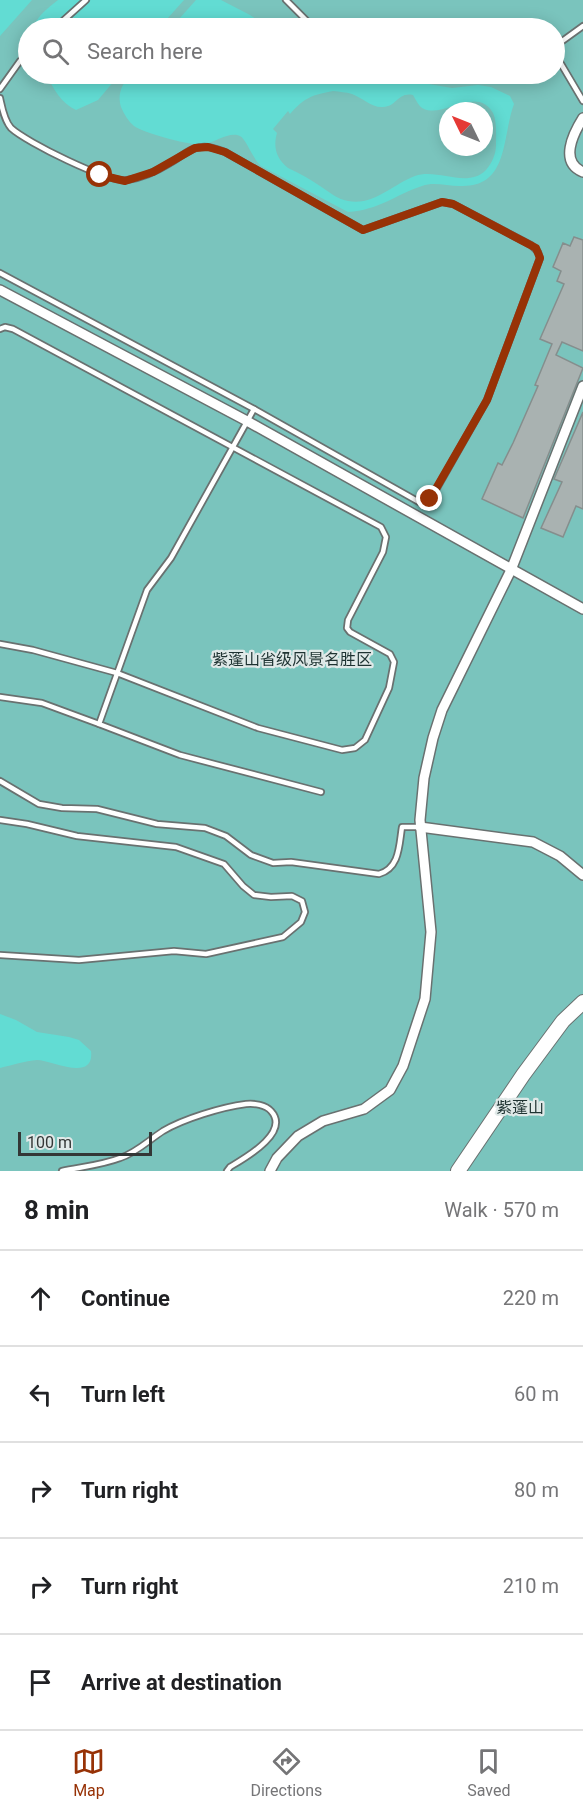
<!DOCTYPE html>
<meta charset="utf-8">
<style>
:root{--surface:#fff;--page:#f2f2f2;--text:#202124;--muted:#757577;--line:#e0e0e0;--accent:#973206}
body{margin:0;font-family:Roboto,"Noto Sans SC",sans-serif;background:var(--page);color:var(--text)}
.compass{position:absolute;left:439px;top:102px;width:54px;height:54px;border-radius:50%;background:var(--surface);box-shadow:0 3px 15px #0003;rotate:313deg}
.scale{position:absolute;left:18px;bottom:15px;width:134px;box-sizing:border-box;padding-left:6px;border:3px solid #333736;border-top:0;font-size:16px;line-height:21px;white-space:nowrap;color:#333736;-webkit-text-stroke:4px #e0e9e8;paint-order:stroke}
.stop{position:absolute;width:18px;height:18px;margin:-14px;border:4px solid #973206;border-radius:50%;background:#fff}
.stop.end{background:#973206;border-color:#fff;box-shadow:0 2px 6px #0008}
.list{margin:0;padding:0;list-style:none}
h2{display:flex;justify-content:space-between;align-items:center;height:78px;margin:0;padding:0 24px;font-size:26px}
h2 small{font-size:20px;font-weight:400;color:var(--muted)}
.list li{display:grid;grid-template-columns:39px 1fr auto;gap:18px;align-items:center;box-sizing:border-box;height:96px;padding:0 24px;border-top:2px solid var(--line)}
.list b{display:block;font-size:22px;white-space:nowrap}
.list em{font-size:20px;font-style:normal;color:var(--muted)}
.icon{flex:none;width:33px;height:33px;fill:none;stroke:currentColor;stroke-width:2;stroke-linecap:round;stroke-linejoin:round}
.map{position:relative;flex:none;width:583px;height:1171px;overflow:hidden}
.search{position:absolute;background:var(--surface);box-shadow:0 3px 15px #0003;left:18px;right:18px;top:18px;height:66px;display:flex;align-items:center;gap:15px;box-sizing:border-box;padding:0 21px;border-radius:33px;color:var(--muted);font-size:22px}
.sheet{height:558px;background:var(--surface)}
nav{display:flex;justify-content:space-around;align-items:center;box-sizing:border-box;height:84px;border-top:2px solid var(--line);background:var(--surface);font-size:16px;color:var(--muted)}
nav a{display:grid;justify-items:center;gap:3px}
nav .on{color:var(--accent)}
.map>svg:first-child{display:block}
</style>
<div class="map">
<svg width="583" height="1171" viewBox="0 0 583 1171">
<rect width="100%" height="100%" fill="#e0e9e8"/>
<path fill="#7ac4bd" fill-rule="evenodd" d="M 0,0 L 583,0 L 583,1171 L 0,1171 ZM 28,28 L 554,28 L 554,74 L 28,74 ZM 448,111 L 484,111 L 484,147 L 448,147 Z"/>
<g fill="#62dcd3" fill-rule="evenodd">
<path d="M 0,0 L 32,0 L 0,36 Z"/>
<path d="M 58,0 L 184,0 L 159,28 L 33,28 C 37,16 48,8 58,0 Z"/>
<path d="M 196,0 L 221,0 L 250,15 L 262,23 L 267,28 L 171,28 Z"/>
<path d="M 47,74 L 120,74 L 98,100 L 76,110 C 62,104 52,88 47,74 Z"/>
<path d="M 131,74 L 310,74 L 339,80 L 383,81 L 399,79 L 452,88 L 478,85 L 491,87 L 510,96 L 514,104 C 502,136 509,186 463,186 C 449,187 435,181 422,186 C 395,195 379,210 348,212 L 261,166 C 253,159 246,139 240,136 C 230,131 215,142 205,144 C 194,147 143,133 134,126 C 128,121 124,114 121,107 C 117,94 122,84 131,74 ZM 333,91 C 340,92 346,92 352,94 C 363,98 372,108 383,107 C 397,107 397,92 413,95 C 416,100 419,107 424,109 C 444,118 477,85 493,113 C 497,121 496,136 496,145 C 496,154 492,163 486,170 C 467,189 438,168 415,176 C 393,184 374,206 348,201 C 337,199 329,192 320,186 C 310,179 299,173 288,168 C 276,158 273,147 277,133 L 273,129 L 288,111 L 290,114 C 305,97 312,95 333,91 Z"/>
<path d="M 0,1014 L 16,1020 L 37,1032 L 69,1037 L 79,1040 L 91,1051 C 95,1083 51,1060 37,1060 C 25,1061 12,1065 0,1068 Z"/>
</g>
<g fill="#a9b2b1" stroke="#858e8d" stroke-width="1.5">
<path d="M 574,237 L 583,240 L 583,351 L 562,342 L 556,355 L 583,368 L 523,518 L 482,499 L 498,463 L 502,465 L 513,443 L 538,386 L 535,385 L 552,344 L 540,339 L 564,284 L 557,281 L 561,271 L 553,267 L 563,243 L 570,246 Z"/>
<path d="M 583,412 L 583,509 L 576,506 L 563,537 L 541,528 L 562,482 L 554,479 Z"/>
</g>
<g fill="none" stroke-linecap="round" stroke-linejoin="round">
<defs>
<g id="lane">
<path d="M 286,0 L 314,28"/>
<path d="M 55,28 L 86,0"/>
<path d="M 554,47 L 583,26"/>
<path d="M 554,52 L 583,101"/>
<path d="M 0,89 L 20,61 L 28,53"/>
<path d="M 0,98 C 2,107 4,120 11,128 C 26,142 108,183 127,180 C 142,178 157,171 170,163 C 180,158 190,147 202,147 C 210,146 217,149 225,152 L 363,230 L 442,202 L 453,204 L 531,245 L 538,252 L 540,258 L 487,400 L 433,495 C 429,500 426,502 419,502 L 254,409 L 0,273"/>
<path d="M 0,329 L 5,327 L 13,329 L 381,527 L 386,537 L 383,552 L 348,620 L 347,628 L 350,632 L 390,654 L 394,662 L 389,688 L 365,740 L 355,748 L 342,750 L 258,728 L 117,673 L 33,650 L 0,644"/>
<path d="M 254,409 L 171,558 L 147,590 L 99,724 L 180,755 L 321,792"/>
<path d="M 0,697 L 42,703 L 99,724"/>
<path d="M 0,781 L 39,804 L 62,808 L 97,809 L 157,824 L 205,828 L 226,836 L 251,855 L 273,863 L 291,862 L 379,874 C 400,868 399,845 402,827 L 420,827"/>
<path d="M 0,820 L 27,824 L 77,836 L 176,847 L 224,864 L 243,886 L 254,895 L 271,897 L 292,896 L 302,901 L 305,912 L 301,922 L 283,937 L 206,954 L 174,951 L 79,960 L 0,955"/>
<path d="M 62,1171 C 81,1167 102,1165 120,1158 C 136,1153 149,1140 163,1131 C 183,1119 222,1107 246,1104 C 254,1103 266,1105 271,1111 C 291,1133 243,1159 230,1167 L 227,1171"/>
</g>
<g id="street">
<path d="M 583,118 C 573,134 559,162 583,172"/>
<path d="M 0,290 L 247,421 L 583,609"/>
<path d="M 420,827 L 533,842 L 560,856 L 583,875"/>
<path d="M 270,1171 L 277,1158 L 298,1136 L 323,1121 L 364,1109 L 390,1090 L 403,1066 L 425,999 L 431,932 L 420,820 L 424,778 L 433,738 L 442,710 L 511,570 L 583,386"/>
</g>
<path id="secondary" d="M 458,1171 L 523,1075 L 563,1021 L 583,1002"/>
</defs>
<use href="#lane" stroke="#697170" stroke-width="8"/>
<use href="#street" stroke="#697170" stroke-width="12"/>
<use href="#secondary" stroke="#697170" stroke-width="16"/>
<use href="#lane" stroke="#fff" stroke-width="4.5"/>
<use href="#street" stroke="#fff" stroke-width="9"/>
<use href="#secondary" stroke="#fff" stroke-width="14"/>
</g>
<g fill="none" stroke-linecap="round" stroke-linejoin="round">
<path stroke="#973206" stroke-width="8" d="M 100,175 L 125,181 L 153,172 L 195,148 L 208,147 L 225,152 L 363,230 L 442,202 L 453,204 L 536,248 L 540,258 L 487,400 L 430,499"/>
</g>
<g text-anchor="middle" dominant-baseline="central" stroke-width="4.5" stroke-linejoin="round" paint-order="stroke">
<g font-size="16" fill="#1e3332" stroke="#e0e9e8">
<text x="292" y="659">紫蓬山省级风景名胜区</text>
<text x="520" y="1107">紫蓬山</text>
</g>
</g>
</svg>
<svg class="compass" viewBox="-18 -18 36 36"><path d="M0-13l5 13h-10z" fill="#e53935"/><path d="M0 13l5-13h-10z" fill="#757577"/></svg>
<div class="scale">100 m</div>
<div class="stop" style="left:100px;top:175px"></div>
<div class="stop end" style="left:430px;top:499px"></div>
<div class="search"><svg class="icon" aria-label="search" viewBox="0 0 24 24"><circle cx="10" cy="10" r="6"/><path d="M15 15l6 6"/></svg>Search here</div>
</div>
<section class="sheet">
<h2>8 min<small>Walk · 570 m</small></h2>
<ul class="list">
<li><svg class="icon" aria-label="ahead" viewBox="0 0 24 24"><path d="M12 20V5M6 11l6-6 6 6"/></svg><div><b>Continue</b></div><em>220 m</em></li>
<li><svg class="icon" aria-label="left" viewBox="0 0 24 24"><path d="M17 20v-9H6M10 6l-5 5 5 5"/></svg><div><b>Turn left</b></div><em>60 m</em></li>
<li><svg class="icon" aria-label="right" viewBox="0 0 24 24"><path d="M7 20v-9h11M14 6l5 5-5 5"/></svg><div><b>Turn right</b></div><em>80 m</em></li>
<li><svg class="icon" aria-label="right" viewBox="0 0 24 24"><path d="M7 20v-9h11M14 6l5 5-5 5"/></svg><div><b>Turn right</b></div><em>210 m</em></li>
<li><svg class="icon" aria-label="arrive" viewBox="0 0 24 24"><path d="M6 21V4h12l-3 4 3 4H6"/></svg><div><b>Arrive at destination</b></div></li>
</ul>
</section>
<nav>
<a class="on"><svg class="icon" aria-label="map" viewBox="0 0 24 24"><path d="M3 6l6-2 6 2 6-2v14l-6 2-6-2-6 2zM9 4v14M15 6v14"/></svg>Map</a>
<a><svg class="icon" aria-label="directions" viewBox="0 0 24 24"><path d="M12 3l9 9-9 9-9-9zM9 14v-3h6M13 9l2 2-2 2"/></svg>Directions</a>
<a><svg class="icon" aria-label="saved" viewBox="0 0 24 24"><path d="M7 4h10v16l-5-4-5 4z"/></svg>Saved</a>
</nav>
